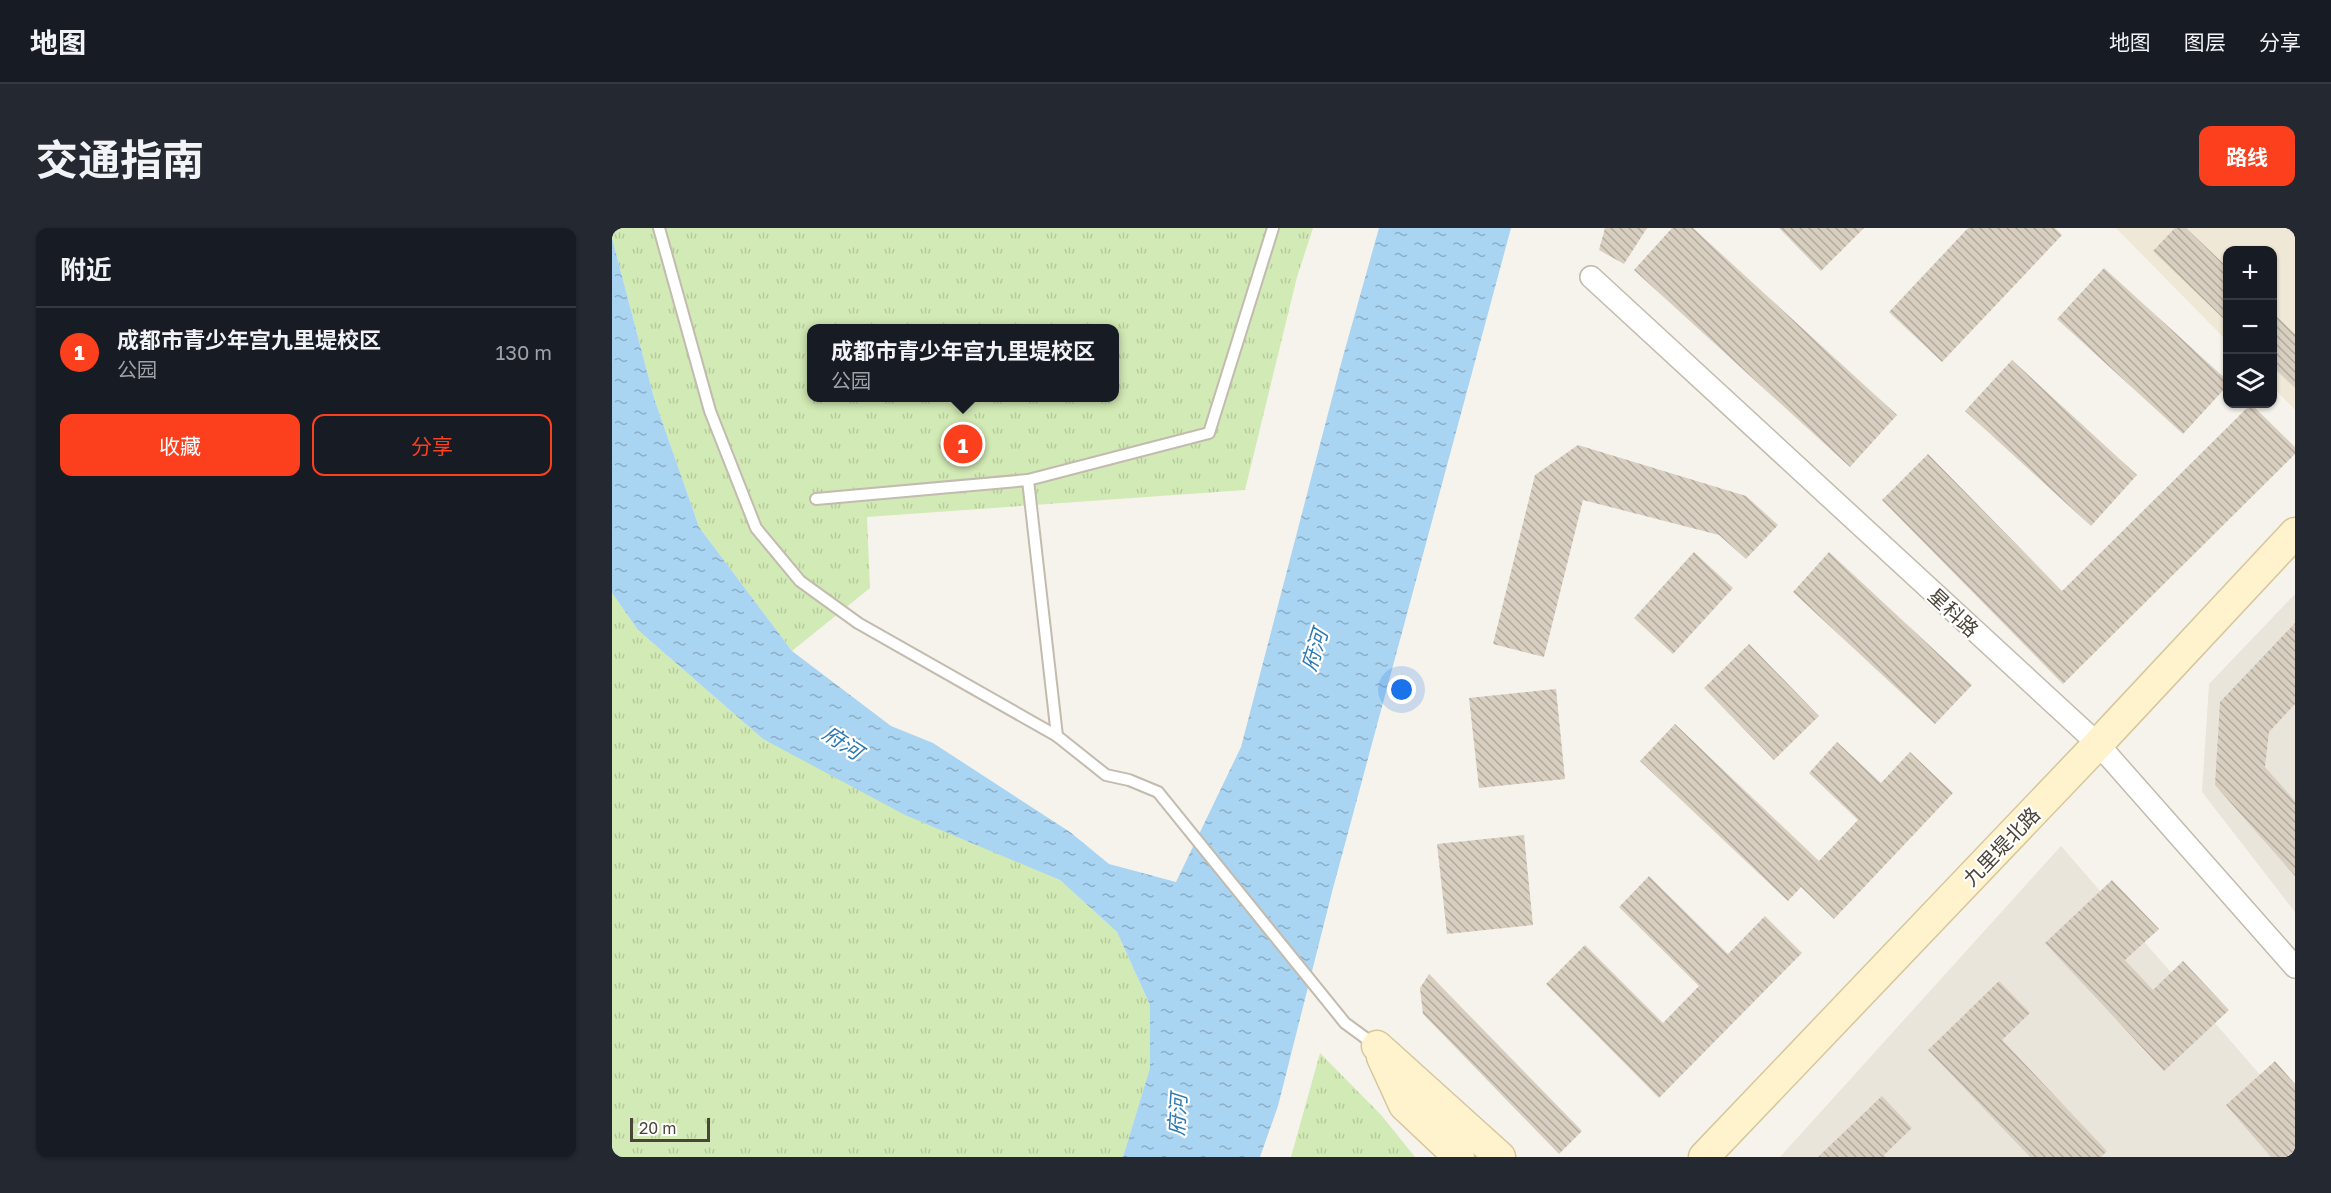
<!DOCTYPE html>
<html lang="zh">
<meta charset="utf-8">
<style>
:root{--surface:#171b24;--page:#242831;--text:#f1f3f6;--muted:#9ea1a6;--line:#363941;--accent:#fc3f1d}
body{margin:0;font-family:"Golos Text","Noto Sans SC",sans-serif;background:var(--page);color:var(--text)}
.controls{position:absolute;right:18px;top:18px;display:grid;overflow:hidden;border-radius:12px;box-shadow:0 2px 4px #0004}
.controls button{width:54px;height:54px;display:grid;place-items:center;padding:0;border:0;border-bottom:2px solid var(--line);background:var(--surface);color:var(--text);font:30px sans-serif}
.scale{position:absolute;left:18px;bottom:15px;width:80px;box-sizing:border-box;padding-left:6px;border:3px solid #4b4439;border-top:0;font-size:16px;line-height:21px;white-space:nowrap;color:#4b4439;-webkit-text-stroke:4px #fff;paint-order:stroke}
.you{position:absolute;left:790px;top:462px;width:21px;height:21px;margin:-15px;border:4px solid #fff;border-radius:50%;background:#1a73e8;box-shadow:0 0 0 9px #1a73e833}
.badge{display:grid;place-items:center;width:39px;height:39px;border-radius:50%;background:var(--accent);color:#fff;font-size:20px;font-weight:700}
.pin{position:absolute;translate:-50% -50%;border:3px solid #fff;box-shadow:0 2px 6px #0006}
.popup{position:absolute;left:195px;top:96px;width:312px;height:78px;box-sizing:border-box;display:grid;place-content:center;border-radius:12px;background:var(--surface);filter:drop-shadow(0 2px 4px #0005);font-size:20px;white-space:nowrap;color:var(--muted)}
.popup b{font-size:22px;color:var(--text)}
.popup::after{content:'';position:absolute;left:50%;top:100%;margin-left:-12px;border:12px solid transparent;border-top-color:var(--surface)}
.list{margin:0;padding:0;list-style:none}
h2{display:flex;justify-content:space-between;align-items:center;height:78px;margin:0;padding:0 24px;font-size:26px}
h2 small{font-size:20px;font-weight:400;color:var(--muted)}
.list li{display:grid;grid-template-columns:39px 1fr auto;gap:18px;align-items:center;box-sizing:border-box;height:90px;padding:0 24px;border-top:2px solid var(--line)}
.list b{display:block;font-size:22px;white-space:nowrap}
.list p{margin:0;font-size:20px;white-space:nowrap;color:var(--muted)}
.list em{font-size:20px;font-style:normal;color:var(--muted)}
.actions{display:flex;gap:12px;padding:18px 24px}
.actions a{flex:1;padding:14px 0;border:2px solid var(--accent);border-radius:12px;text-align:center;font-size:21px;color:var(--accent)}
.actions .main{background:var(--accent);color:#fff}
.icon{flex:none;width:33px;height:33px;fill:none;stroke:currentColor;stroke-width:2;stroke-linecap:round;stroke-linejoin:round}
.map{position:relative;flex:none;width:1683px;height:929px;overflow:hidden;border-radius:12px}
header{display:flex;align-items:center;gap:36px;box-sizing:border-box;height:84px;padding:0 30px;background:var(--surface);border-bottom:2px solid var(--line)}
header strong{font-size:28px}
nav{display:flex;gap:33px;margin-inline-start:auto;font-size:21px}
.intro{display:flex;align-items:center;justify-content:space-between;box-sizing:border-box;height:144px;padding:0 36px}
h1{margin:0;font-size:42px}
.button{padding:15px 27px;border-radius:12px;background:var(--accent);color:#fff;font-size:21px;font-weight:700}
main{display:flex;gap:36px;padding:0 36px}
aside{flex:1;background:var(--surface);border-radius:12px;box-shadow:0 2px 4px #0004}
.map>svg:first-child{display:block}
</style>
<header>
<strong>地图</strong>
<nav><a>地图</a><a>图层</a><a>分享</a></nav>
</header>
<div class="intro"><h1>交通指南</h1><a class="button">路线</a></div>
<main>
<aside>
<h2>附近<small></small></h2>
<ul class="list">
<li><span class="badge">1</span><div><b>成都市青少年宫九里堤校区</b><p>公园</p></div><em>130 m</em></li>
</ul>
<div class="actions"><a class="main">收藏</a><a>分享</a></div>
</aside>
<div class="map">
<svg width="1683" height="929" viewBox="0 0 1683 929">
<defs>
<pattern id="grass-tufts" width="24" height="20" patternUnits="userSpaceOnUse" patternTransform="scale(1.5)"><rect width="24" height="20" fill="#d2eab5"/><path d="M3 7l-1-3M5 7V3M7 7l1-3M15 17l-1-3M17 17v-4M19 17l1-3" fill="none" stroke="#b6ca9c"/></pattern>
<pattern id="water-ripples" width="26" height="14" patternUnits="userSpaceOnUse" patternTransform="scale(1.5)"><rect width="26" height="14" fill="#a9d4f2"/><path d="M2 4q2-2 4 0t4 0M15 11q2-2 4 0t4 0" fill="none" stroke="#8caec5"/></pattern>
<pattern id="building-back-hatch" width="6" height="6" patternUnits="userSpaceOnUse" patternTransform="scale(1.5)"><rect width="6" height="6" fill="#d8cfc1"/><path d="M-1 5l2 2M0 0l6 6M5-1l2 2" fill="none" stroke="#b1aa9e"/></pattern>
</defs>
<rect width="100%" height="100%" fill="#f6f3ec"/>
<g fill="#eae5da">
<path d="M 1683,366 L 1683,684 L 1590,564 L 1597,456 Z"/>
<path d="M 1449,618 L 1683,887 L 1683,929 L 1168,929 Z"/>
</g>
<path fill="#efe8d6" d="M 1504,0 L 1683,0 L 1683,182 L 1661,159 L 1660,22 L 1616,22 L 1615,113 Z"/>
<g fill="url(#grass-tufts)" fill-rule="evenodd">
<path d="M 0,0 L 701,0 L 685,49 L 633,262 L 255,289 L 258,360 L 180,423 L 87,299 L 42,170 L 0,10 ZM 200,100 L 502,100 L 502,170 L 200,170 Z"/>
<path d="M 0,365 L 26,402 L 151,511 L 381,622 L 448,652 L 505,704 L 538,777 L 538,840 L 511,929 L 0,929 Z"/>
<path d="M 708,825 L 770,888 L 803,929 L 679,929 Z"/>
</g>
<path fill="url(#water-ripples)" d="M 767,0 L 899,0 L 720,664 L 666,878 L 648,929 L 511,929 L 538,840 L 538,777 L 505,704 L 448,652 L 293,587 L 151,511 L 26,402 L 0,365 L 0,10 L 42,170 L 87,299 L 180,423 L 279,498 L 321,515 L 458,604 L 497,636 L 564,654 L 629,519 L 730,132 Z"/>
<g fill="url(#building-back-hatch)">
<path d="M 993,0 L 1035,0 L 1012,36 L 987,22 Z"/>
<path d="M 1060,0 L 1081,0 L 1285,187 L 1238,239 L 1022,42 Z"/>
<path d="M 1167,0 L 1252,0 L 1209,43 Z"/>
<path d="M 1356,0 L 1443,0 L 1450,7 L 1330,134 L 1277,84 Z"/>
<path d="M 1563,0 L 1574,0 L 1616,40 L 1616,95 L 1541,23 Z"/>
<path d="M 1492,40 L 1616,153 L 1616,157 L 1571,206 L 1445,91 Z"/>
<path d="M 1660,84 L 1683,106 L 1683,160 L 1660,138 Z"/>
<path d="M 1400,132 L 1525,247 L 1479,298 L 1353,183 Z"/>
<path d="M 1639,176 L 1683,219 L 1683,226 L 1451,456 L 1270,272 L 1316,226 L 1450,363 Z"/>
<path d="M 966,217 L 1134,268 L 1166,297 L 1134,331 L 1107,307 L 971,272 L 932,429 L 881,416 L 923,247 Z"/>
<path d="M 1082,324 L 1121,360 L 1061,426 L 1022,390 Z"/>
<path d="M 1217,324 L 1360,457 L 1323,496 L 1181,364 Z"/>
<path d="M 1683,395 L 1683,476 L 1657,504 L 1653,539 L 1683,573 L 1683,648 L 1603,557 L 1608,474 Z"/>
<path d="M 1137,416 L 1207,488 L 1162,532 L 1092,460 Z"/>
<path d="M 944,461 L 953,551 L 867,560 L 857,470 Z"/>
<path d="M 1063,496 L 1207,633 L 1246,592 L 1197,545 L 1225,514 L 1269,555 L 1298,524 L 1341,565 L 1222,691 L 1189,659 L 1176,673 L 1028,533 Z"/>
<path d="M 912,607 L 921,697 L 835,706 L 825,616 Z"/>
<path d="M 1037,648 L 1116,726 L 1153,688 L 1190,725 L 1047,870 L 934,756 L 973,717 L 1051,795 L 1087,758 L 1007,679 Z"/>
<path d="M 1500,652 L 1547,701 L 1513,732 L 1541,762 L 1571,733 L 1617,782 L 1552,843 L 1433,715 Z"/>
<path d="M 817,746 L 970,903 L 947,926 L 811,786 L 808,760 Z"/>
<path d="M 1387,753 L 1418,785 L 1390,812 L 1495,923 L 1489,929 L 1418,929 L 1316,822 Z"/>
<path d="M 1663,833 L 1683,856 L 1683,929 L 1659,929 L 1614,877 Z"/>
<path d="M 1270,868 L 1300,900 L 1272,927 L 1274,929 L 1206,929 Z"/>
</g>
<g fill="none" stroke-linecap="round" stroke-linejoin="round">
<defs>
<g id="lane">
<path d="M 47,0 L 98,183 L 144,300 L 188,353 L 246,395 L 445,508 L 494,547 L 517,552 L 546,564 L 733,795 L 763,817"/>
<path d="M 416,252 L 445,508"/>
<path d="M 204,271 L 416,252 L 597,205 L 661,0"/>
</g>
<path id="street" d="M 979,49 L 1486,516 L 1683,739"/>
<g id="secondary">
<path d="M 765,818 L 888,929"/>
<path d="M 770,829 L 792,877 L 847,929"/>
<path d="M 1092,929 L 1486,516 L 1683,305"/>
</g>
</defs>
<use href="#lane" stroke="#c2bbae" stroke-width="14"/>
<use href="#street" stroke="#c2bbae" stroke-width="24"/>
<use href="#secondary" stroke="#d6c79b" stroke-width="33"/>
<use href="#lane" stroke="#fff" stroke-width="10"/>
<use href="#street" stroke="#fff" stroke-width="21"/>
<use href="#secondary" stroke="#fff3cd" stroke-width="30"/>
</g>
<g text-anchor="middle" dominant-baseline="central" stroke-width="4.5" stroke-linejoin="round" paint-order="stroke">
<g font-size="20" fill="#4b4439" stroke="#fff">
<text transform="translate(1342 384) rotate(43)">星科路</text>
<text transform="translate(1389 618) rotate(-46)">九里堤北路</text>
</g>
<g font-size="21" font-style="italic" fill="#2e7ab2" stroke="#fff">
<text transform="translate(702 422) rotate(-72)">府河</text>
<text transform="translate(231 514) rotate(34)">府河</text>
<text transform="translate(565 887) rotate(-86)">府河</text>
</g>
</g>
</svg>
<div class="controls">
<button>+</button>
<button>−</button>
<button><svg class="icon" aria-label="layers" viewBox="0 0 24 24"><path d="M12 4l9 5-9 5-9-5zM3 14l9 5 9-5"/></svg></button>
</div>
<div class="scale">20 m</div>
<div class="you"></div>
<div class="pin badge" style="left:351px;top:216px">1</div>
<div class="popup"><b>成都市青少年宫九里堤校区</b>公园</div>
</div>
</main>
